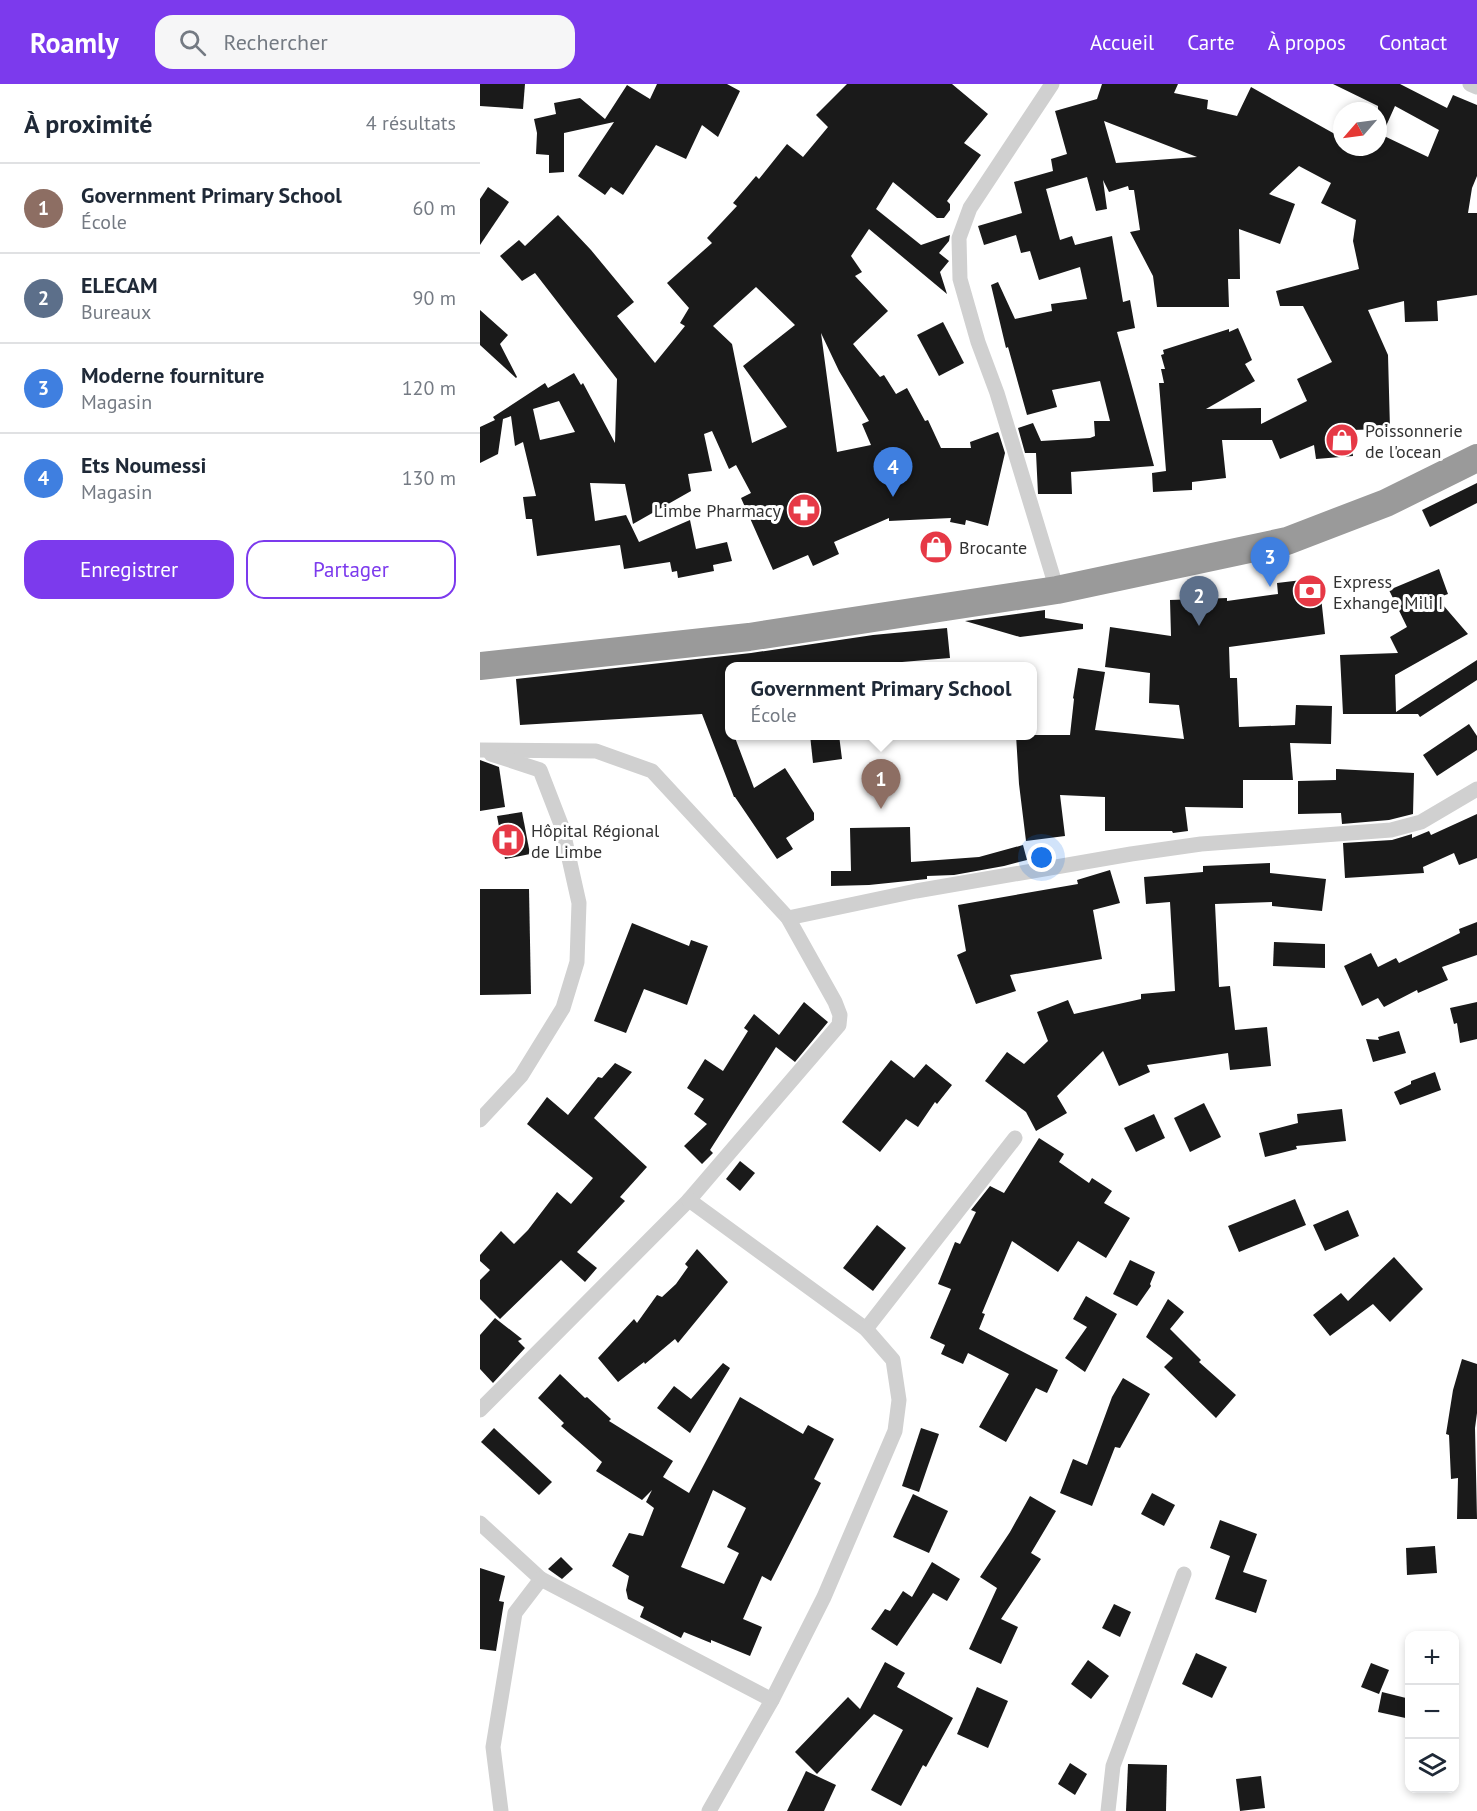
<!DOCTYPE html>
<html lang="fr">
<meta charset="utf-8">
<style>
:root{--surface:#fff;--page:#f6f6f7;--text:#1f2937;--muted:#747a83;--line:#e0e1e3;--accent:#7c3aed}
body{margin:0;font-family:"PT Sans",sans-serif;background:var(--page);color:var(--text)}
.controls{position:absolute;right:18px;bottom:18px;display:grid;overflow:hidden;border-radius:12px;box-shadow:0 3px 9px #0003}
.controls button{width:54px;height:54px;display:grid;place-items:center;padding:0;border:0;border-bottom:2px solid var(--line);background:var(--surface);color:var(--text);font:30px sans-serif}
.compass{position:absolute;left:853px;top:18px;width:54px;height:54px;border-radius:50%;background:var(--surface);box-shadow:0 3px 9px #0003;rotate:242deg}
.you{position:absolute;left:562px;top:774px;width:21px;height:21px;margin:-15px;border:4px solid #fff;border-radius:50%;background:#1a73e8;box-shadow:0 0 0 9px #1a73e833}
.badge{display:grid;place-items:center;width:39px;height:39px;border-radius:50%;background:var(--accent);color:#fff;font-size:20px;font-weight:700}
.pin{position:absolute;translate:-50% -50px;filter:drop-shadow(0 2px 3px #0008)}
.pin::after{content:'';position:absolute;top:32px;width:21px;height:18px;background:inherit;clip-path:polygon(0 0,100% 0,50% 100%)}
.popup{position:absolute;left:245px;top:578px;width:312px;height:78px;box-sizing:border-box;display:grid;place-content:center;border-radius:12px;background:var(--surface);filter:drop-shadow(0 2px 4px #0005);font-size:20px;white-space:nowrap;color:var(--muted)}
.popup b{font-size:22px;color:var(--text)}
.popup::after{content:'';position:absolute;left:50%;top:100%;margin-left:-12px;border:12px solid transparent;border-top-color:var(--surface)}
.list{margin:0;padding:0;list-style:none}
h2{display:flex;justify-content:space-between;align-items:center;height:78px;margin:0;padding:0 24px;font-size:26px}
h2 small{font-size:20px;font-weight:400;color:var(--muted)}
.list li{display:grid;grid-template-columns:39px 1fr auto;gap:18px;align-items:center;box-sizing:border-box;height:90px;padding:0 24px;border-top:2px solid var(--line)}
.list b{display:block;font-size:22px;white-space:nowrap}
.list p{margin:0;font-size:20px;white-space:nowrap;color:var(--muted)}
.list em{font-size:20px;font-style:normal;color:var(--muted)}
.actions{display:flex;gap:12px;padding:18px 24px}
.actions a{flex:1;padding:14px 0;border:2px solid var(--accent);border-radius:18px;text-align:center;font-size:21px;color:var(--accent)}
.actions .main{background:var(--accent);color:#fff}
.icon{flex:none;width:33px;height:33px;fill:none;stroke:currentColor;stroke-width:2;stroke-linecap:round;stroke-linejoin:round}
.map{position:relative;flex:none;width:997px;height:1727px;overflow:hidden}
header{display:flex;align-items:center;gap:36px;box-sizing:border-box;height:84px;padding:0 30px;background:var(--accent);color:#fff}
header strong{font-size:28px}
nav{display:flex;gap:33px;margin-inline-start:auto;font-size:21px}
.search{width:420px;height:54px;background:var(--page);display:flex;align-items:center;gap:15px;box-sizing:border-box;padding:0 21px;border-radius:18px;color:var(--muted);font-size:22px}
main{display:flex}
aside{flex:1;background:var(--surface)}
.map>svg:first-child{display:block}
</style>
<header>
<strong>Roamly</strong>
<div class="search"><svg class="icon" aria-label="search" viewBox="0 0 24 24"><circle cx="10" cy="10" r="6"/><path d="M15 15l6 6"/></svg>Rechercher</div>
<nav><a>Accueil</a><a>Carte</a><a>À propos</a><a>Contact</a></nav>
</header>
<main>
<aside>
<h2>À proximité<small>4 résultats</small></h2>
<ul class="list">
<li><span class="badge" style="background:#8d6e63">1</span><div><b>Government Primary School</b><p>École</p></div><em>60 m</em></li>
<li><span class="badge" style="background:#5c6f8a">2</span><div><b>ELECAM</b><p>Bureaux</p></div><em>90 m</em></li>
<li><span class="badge" style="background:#3f7fe0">3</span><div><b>Moderne fourniture</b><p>Magasin</p></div><em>120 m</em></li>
<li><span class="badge" style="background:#3f7fe0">4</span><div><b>Ets Noumessi</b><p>Magasin</p></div><em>130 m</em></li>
</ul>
<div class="actions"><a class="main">Enregistrer</a><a>Partager</a></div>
</aside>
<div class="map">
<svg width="997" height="1727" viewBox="0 0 997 1727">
<rect width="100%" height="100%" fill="#fff"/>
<g fill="#1a1a1a" fill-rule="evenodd">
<path d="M 0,0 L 45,0 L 43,25 L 0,22 Z"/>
<path d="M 177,0 L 247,0 L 260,7 L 238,53 L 222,41 L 206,75 L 176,61 L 143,111 L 131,103 L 125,111 L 98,92 L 134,38 L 84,49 L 84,88 L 69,89 L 69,71 L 56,70 L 57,49 L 54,35 L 76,30 L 74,19 L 100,14 L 125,35 L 147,1 L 170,15 Z"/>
<path d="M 367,0 L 472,0 L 508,30 L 484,59 L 501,71 L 467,117 L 470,120 L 470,126 L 464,134 L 457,134 L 413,98 L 396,125 L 441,161 L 470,151 L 469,157 L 459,169 L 469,177 L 460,188 L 467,210 L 389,145 L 371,172 L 382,188 L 375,192 L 408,227 L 373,260 L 400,293 L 404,291 L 416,310 L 427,304 L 445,337 L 448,336 L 461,364 L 491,364 L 490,358 L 518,348 L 519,350 L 525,369 L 508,442 L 486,436 L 485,441 L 470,438 L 471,434 L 409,437 L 409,434 L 354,458 L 359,470 L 333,482 L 328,471 L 293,486 L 261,414 L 271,409 L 256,381 L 249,385 L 232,347 L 224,350 L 232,387 L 208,390 L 211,407 L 153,440 L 145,400 L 110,399 L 115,437 L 146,431 L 159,458 L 210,436 L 216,465 L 247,458 L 252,477 L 233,481 L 234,487 L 198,494 L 197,487 L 192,488 L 190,478 L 144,485 L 140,461 L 57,472 L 52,435 L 46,435 L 43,413 L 56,412 L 43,358 L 35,362 L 31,332 L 23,335 L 18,370 L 0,379 L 0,343 L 15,336 L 13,333 L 65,299 L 68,304 L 94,289 L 101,301 L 103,299 L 135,359 L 137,295 L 55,189 L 42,197 L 20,172 L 39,156 L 45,162 L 78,131 L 111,166 L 154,218 L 137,232 L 175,279 L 205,242 L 200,239 L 209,224 L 187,199 L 232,159 L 227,154 L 257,122 L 253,119 L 276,92 L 279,95 L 307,60 L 323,73 L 348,43 L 336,31 ZM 276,203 L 315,241 L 263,282 L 307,343 L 272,359 L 252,260 L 233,242 ZM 341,249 L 359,287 L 389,337 L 382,340 L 391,361 L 357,368 ZM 79,317 L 95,348 L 60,356 L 53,325 Z"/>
<path d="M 622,0 L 698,0 L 694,9 L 728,16 L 727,25 L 757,32 L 771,3 L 862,54 L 862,63 L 898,63 L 898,22 L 853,0 L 920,0 L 967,24 L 973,11 L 997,21 L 997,92 L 992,104 L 988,129 L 997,129 L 997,211 L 957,217 L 958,237 L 925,238 L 924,217 L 888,226 L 908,271 L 910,345 L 870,346 L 873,372 L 836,375 L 834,361 L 800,375 L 792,356 L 742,356 L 746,394 L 712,398 L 712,406 L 673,408 L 672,389 L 686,387 L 679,299 L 684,299 L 681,285 L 685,285 L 681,271 L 684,270 L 683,266 L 749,245 L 749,248 L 758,244 L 772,276 L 765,280 L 775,297 L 726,325 L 781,324 L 781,340 L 827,317 L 817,295 L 852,278 L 823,222 L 800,222 L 796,207 L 879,185 L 873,157 L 876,136 L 841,119 L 851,99 L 819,82 L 789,110 L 815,120 L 800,160 L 759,145 L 760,195 L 748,195 L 749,223 L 677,223 L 673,192 L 650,148 L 660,146 L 654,106 L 649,106 L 648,102 L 629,108 L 623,96 L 627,125 L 616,127 L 607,93 L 566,105 L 580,156 L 592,152 L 595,161 L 632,152 L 643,218 L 650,216 L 655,244 L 637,248 L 674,382 L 591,388 L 592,410 L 558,410 L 556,369 L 545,369 L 538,344 L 553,339 L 561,357 L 610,354 L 615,352 L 614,337 L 630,337 L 620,297 L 572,306 L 577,323 L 547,331 L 528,263 L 526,264 L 511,201 L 518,198 L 535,235 L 572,227 L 571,220 L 607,215 L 600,183 L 559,196 L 550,167 L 541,169 L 536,151 L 504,161 L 498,142 L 542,129 L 534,98 L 573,87 L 571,75 L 587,70 L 575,27 L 617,15 ZM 915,22 L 959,46 L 948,73 L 902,51 ZM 624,37 L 717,73 L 636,79 Z"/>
<path d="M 8,103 L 29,118 L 0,161 L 0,115 Z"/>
<path d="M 0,226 L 28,251 L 20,260 L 37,293 L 36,294 L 0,261 Z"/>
<path d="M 463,238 L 484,279 L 459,292 L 437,251 Z"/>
<path d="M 997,399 L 997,419 L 950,443 L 942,426 Z"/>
<path d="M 959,485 L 968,510 L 957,514 L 988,550 L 915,591 L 916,628 L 997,576 L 997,596 L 940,633 L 938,630 L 863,630 L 860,571 L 918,569 L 910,553 L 927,543 L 909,506 Z"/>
<path d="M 839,494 L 845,550 L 749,563 L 750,594 L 757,594 L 759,643 L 815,641 L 816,621 L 852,622 L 851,660 L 810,659 L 813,696 L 763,696 L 763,724 L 705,723 L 708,747 L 693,749 L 692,747 L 625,747 L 625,713 L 580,711 L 585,752 L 546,757 L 539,700 L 536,651 L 590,651 L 594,615 L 593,614 L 598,584 L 625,588 L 615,646 L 704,655 L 699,621 L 669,619 L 670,589 L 625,583 L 630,543 L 691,552 L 690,516 L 747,514 L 747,517 L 798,510 L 797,499 Z"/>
<path d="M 565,526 L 565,534 L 603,540 L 603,545 L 540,553 L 485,537 Z"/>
<path d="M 467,544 L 470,574 L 374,582 L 249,582 L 249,651 L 254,651 L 274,704 L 305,684 L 334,729 L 334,736 L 306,754 L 313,765 L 297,775 L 255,713 L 254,713 L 222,630 L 40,641 L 36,595 L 271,569 L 393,551 Z"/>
<path d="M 989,640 L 997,652 L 997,666 L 957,692 L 943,671 Z"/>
<path d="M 330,651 L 359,651 L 362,675 L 333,679 Z"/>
<path d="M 0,676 L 19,683 L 25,723 L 0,727 Z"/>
<path d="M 856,685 L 934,689 L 933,730 L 909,736 L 862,740 L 861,729 L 818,730 L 818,697 L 856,696 Z"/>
<path d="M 42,728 L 50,770 L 25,775 L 17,732 Z"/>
<path d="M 997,730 L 997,774 L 979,781 L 974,769 L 943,783 L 944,789 L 865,794 L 863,759 L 912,756 L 932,750 L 932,754 L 949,747 L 951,751 Z"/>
<path d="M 430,743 L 431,778 L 499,773 L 543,761 L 547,776 L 524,782 L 474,791 L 447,792 L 447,795 L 389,801 L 351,802 L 351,787 L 371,787 L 370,744 Z"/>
<path d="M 790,779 L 790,789 L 846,795 L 842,827 L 792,822 L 792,818 L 735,820 L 739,903 L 750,902 L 755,946 L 787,943 L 791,982 L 750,986 L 748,969 L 667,981 L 670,988 L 639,1002 L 623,967 L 577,1012 L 587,1029 L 556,1047 L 546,1028 L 505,997 L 527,968 L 544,980 L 568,957 L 557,928 L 588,916 L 594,930 L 661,915 L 661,910 L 695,907 L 690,818 L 666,820 L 664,793 L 723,788 L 723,782 Z"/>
<path d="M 630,786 L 640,819 L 613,826 L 622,875 L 530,891 L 536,907 L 496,920 L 477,871 L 486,867 L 478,821 L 598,800 L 597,796 Z"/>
<path d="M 0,805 L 49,805 L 51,910 L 0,911 Z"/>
<path d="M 997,838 L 997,871 L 962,883 L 968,896 L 938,909 L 937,906 L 904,923 L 898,914 L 882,922 L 864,882 L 891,869 L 898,883 L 916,874 L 919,879 L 980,849 L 979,845 Z"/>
<path d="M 152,839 L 209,862 L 211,856 L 228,862 L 207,921 L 164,905 L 146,949 L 114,937 Z"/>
<path d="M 794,858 L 845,860 L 845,884 L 793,882 Z"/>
<path d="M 324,918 L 348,938 L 315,978 L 296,963 L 230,1066 L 233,1069 L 222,1080 L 204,1062 L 227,1040 L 214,1030 L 224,1015 L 207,1004 L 225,975 L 243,987 L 268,947 L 264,944 L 274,930 L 299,951 Z"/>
<path d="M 997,918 L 997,955 L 980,959 L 977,939 L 974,940 L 970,924 Z"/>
<path d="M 919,947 L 926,969 L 893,978 L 886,955 L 899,956 L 898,953 Z"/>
<path d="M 411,976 L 434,994 L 446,980 L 472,1001 L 457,1020 L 455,1018 L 438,1043 L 426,1035 L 400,1068 L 362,1038 Z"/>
<path d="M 135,979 L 152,988 L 114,1034 L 167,1083 L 140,1113 L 145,1117 L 97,1168 L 117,1184 L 105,1198 L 81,1176 L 20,1235 L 0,1215 L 0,1196 L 10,1186 L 0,1177 L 0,1171 L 21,1147 L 34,1160 L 48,1146 L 77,1108 L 91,1120 L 113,1094 L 47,1040 L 67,1013 L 88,1031 L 118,993 L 122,994 Z"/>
<path d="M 955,988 L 961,1006 L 920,1021 L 914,1008 L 931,1000 L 931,997 Z"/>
<path d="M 724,1019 L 741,1053 L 710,1068 L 694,1034 Z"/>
<path d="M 862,1025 L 866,1057 L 816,1062 L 817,1065 L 785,1073 L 779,1049 L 818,1039 L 817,1030 Z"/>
<path d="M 674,1030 L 685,1054 L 656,1068 L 644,1044 Z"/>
<path d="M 559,1054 L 584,1070 L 579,1078 L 609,1099 L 612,1094 L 632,1107 L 624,1119 L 650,1134 L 626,1174 L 598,1157 L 578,1188 L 532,1157 L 502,1229 L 505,1230 L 499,1245 L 578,1286 L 567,1309 L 556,1304 L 526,1358 L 499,1343 L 529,1290 L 488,1269 L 483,1280 L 461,1270 L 465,1261 L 450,1254 L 471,1205 L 458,1200 L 475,1158 L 480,1160 L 496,1128 L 491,1126 L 510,1102 L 524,1109 Z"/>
<path d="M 260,1077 L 275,1089 L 260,1107 L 246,1095 Z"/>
<path d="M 815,1115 L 826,1141 L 759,1168 L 748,1142 Z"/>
<path d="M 868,1126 L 879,1152 L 845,1167 L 833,1141 Z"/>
<path d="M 397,1141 L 426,1164 L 393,1207 L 363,1184 Z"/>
<path d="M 217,1165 L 248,1198 L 198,1259 L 195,1255 L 165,1280 L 164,1278 L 138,1298 L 118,1274 L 154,1235 L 157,1239 L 177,1211 L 182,1213 L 196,1200 L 208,1183 L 205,1180 Z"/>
<path d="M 914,1173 L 943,1205 L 910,1238 L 893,1220 L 850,1252 L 833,1231 L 861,1209 L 868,1217 Z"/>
<path d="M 650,1176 L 675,1188 L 670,1200 L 671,1202 L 657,1222 L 633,1210 Z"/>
<path d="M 606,1212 L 637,1230 L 605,1288 L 585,1274 L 607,1243 L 593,1235 Z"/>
<path d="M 688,1215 L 704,1228 L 690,1245 L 721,1276 L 719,1278 L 756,1311 L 736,1334 L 684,1283 L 693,1274 L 666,1253 Z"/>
<path d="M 15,1234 L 42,1255 L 38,1257 L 45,1264 L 13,1299 L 0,1285 L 0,1251 Z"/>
<path d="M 982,1275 L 997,1280 L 997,1329 L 995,1344 L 997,1435 L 977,1435 L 978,1394 L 971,1395 L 969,1351 L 966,1350 L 973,1306 Z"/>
<path d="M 243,1279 L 250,1284 L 210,1349 L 177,1324 L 194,1302 L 211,1315 Z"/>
<path d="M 80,1290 L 105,1314 L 107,1313 L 131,1335 L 129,1337 L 193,1377 L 183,1393 L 209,1409 L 260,1313 L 323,1350 L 328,1341 L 354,1355 L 334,1395 L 341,1399 L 291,1497 L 282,1492 L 263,1535 L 282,1543 L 270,1572 L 231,1556 L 231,1559 L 204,1548 L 201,1554 L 160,1533 L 164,1523 L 148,1515 L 146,1506 L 149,1492 L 132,1482 L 149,1449 L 163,1452 L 174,1424 L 166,1418 L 172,1406 L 162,1416 L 116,1387 L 122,1378 L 81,1342 L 84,1339 L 58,1314 ZM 233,1406 L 266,1424 L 247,1463 L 259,1469 L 244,1500 L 201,1483 Z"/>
<path d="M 643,1294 L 670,1310 L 640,1364 L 635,1363 L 612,1422 L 580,1409 L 593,1375 L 607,1381 L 632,1313 Z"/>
<path d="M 14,1344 L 72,1398 L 59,1411 L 1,1358 Z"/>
<path d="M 441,1344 L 459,1350 L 439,1408 L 422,1402 Z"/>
<path d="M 672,1409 L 695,1421 L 684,1442 L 661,1430 Z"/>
<path d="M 433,1410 L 468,1427 L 449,1469 L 413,1453 Z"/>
<path d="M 550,1412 L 576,1427 L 551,1469 L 561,1475 L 521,1535 L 538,1543 L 521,1580 L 489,1565 L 517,1504 L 500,1493 L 530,1448 Z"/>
<path d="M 740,1436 L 777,1450 L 763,1488 L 787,1496 L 776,1529 L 735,1515 L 750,1472 L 730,1464 Z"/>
<path d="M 955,1462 L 957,1489 L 927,1491 L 926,1464 Z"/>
<path d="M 81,1473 L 93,1485 L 82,1495 L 68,1485 Z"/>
<path d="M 452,1478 L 480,1495 L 467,1517 L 453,1509 L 417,1562 L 391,1545 L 405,1525 L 410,1527 L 423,1507 L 432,1513 Z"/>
<path d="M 0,1484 L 25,1492 L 19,1517 L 24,1518 L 16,1567 L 0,1565 Z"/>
<path d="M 634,1520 L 651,1528 L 640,1553 L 622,1544 Z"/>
<path d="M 716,1569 L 747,1583 L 732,1614 L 702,1600 Z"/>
<path d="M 608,1576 L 629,1592 L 611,1615 L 591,1600 Z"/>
<path d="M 405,1578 L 425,1589 L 417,1603 L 473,1634 L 446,1683 L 443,1681 L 421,1722 L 391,1706 L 423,1646 L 394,1630 L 337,1690 L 315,1668 L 368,1613 L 380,1625 Z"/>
<path d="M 891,1579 L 909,1586 L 899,1610 L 881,1603 Z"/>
<path d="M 497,1603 L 528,1617 L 508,1664 L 477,1650 Z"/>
<path d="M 902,1608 L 930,1615 L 930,1635 L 898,1628 Z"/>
<path d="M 590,1679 L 607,1690 L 595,1711 L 578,1700 Z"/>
<path d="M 648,1680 L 687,1681 L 686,1727 L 646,1727 Z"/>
<path d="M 326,1687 L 356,1701 L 344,1727 L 307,1727 Z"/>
<path d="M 781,1692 L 785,1724 L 760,1727 L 756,1695 Z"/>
</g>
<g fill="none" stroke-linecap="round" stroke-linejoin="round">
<g stroke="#d0d0d0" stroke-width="15">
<path d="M 572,0 L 490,124 L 479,154 L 480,195 L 498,258 L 517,309 L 577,506"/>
<path d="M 990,0 L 997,3"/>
<path d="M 0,666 L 116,667 L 172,687 L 308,834 L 355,918 L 360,931 L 359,941 L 209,1116 L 0,1326"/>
<path d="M 308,834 L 436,807 L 651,770 L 721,760 L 911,746 L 941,738 L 997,705"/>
<path d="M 0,1036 L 41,992 L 83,924 L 97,878 L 99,819 L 82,743 L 60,686 L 11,670"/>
<path d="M 209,1116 L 386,1245 L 413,1276 L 419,1316 L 415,1347 L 344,1513 L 292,1616 L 229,1727"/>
<path d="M 386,1245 L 535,1054"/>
<path d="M 0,1439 L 61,1495 L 35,1529 L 13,1663 L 21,1727"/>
<path d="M 61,1495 L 292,1616"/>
<path d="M 628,1727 L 633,1682 L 704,1490"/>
</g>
<path stroke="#9a9a9a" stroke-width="28" d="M 0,582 L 269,553 L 577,506 L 807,457 L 906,419 L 997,374"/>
</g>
<defs>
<symbol id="shop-disc" viewBox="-11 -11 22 22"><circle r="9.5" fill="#e63946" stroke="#fff"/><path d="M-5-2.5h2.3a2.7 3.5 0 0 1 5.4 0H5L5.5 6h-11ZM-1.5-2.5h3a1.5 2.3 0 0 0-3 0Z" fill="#fff"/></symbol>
<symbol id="pharmacy-disc" viewBox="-11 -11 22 22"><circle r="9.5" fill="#e63946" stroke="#fff"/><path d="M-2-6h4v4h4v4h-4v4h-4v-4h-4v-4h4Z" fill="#fff"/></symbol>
<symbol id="bank-disc" viewBox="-11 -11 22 22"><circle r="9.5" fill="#e63946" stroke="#fff"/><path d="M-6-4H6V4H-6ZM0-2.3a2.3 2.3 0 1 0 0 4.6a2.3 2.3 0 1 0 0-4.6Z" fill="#fff"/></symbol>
<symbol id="hospital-disc" viewBox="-11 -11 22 22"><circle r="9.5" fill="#e63946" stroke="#fff"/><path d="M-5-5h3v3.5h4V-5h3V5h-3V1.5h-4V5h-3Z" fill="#fff"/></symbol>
</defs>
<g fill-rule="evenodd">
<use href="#shop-disc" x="843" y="337" width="38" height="38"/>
<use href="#pharmacy-disc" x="305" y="407" width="38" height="38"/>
<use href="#shop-disc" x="437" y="444" width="38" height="38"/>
<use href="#bank-disc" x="811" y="488" width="38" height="38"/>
<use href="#hospital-disc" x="9" y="737" width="38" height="38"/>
</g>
<g text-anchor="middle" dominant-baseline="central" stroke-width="6" stroke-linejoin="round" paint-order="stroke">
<g font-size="18" fill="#333" stroke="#fff" text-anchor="start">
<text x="885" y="346">Poissonnerie<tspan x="885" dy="21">de l'ocean</tspan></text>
<text x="301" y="426" text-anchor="end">Limbe Pharmacy</text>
<text x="479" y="463">Brocante</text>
<text x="853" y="497">Express<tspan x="853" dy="21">Exhange Mili I</tspan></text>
<text x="51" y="746">Hôpital Régional<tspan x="51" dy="21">de Limbe</tspan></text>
</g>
</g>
</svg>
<div class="controls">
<button>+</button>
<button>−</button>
<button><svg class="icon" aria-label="layers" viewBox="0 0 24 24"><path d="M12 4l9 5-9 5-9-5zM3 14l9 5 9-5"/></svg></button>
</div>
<svg class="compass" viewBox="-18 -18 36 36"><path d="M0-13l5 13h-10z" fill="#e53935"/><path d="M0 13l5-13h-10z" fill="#747a83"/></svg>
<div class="you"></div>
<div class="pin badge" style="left:401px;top:725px;background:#8d6e63">1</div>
<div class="popup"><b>Government Primary School</b>École</div>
<div class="pin badge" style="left:719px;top:542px;background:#5c6f8a">2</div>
<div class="pin badge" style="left:790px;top:503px;background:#3f7fe0">3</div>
<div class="pin badge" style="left:413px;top:413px;background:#3f7fe0">4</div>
</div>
</main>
